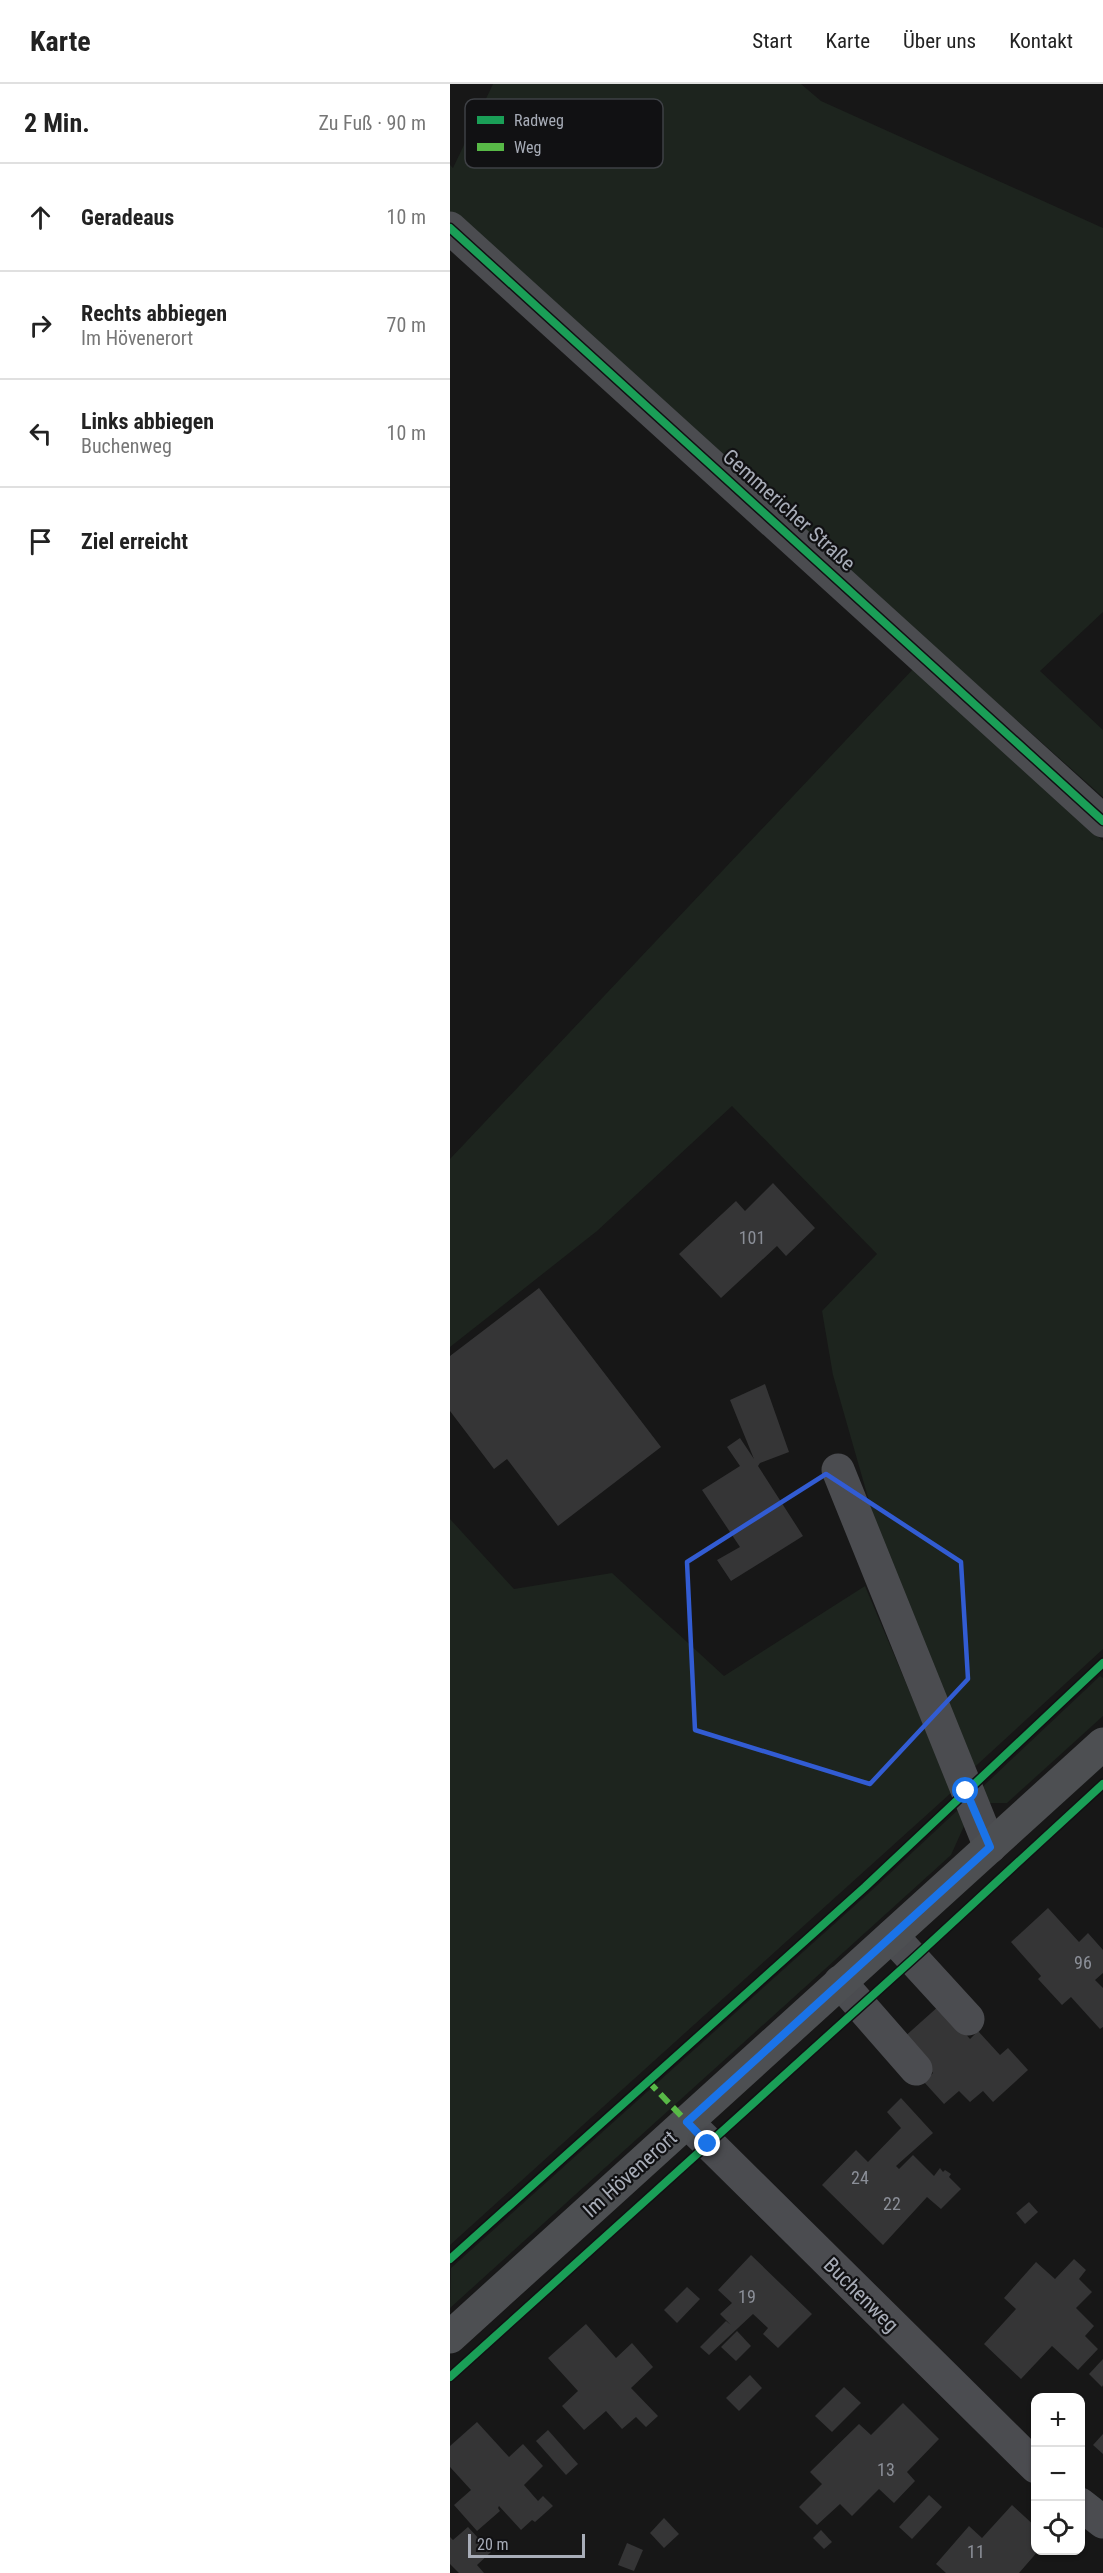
<!DOCTYPE html>
<html lang="de">
<meta charset="utf-8">
<style>
:root{--surface:#fff;--page:#f6f6f6;--text:#222;--muted:#767676;--line:#e0e0e0}
body{margin:0;font-family:"Roboto Condensed",sans-serif;background:var(--page);color:var(--text)}
.controls{position:absolute;right:18px;bottom:18px;display:grid;overflow:hidden;border-radius:12px;box-shadow:0 2px 4px #0004}
.controls button{width:54px;height:54px;display:grid;place-items:center;padding:0;border:0;border-bottom:2px solid var(--line);background:var(--surface);color:var(--text);font:30px sans-serif}
.scale{position:absolute;left:18px;bottom:15px;width:117px;box-sizing:border-box;padding-left:6px;border:3px solid #a8adb8;border-top:0;font-size:16px;line-height:21px;white-space:nowrap;color:#a8adb8;-webkit-text-stroke:4px #111113;paint-order:stroke}
.stop{position:absolute;width:18px;height:18px;margin:-14px;border:4px solid #1a73e8;border-radius:50%;background:#fff}
.stop.end{background:#1a73e8;border-color:#fff;box-shadow:0 2px 6px #0008}
.list{margin:0;padding:0;list-style:none}
h2{display:flex;justify-content:space-between;align-items:center;height:78px;margin:0;padding:0 24px;font-size:26px}
h2 small{font-size:20px;font-weight:400;color:var(--muted)}
.list li{display:grid;grid-template-columns:39px 1fr auto;gap:18px;align-items:center;box-sizing:border-box;height:108px;padding:0 24px;border-top:2px solid var(--line)}
.list b{display:block;font-size:22px;white-space:nowrap}
.list p{margin:0;font-size:20px;white-space:nowrap;color:var(--muted)}
.list em{font-size:20px;font-style:normal;color:var(--muted)}
.icon{flex:none;width:33px;height:33px;fill:none;stroke:currentColor;stroke-width:2;stroke-linecap:round;stroke-linejoin:round}
.map{position:relative;flex:none;width:653px;height:2489px;overflow:hidden}
header{display:flex;align-items:center;gap:36px;box-sizing:border-box;height:84px;padding:0 30px;background:var(--surface);border-bottom:2px solid var(--line)}
header strong{font-size:28px}
nav{display:flex;gap:33px;margin-inline-start:auto;font-size:21px}
main{display:flex}
aside{flex:1;background:var(--surface)}
.map>svg:first-child{display:block}
</style>
<header>
<strong>Karte</strong>
<nav><a>Start</a><a>Karte</a><a>Über uns</a><a>Kontakt</a></nav>
</header>
<main>
<aside>
<h2>2 Min.<small>Zu Fuß · 90 m</small></h2>
<ul class="list">
<li><svg class="icon" aria-label="ahead" viewBox="0 0 24 24"><path d="M12 20V5M6 11l6-6 6 6"/></svg><div><b>Geradeaus</b></div><em>10 m</em></li>
<li><svg class="icon" aria-label="right" viewBox="0 0 24 24"><path d="M7 20v-9h11M14 6l5 5-5 5"/></svg><div><b>Rechts abbiegen</b><p>Im Hövenerort</p></div><em>70 m</em></li>
<li><svg class="icon" aria-label="left" viewBox="0 0 24 24"><path d="M17 20v-9H6M10 6l-5 5 5 5"/></svg><div><b>Links abbiegen</b><p>Buchenweg</p></div><em>10 m</em></li>
<li><svg class="icon" aria-label="arrive" viewBox="0 0 24 24"><path d="M6 21V4h12l-3 4 3 4H6"/></svg><div><b>Ziel erreicht</b></div></li>
</ul>
</aside>
<div class="map">
<svg width="653" height="2489" viewBox="0 0 653 2489">
<rect width="100%" height="100%" fill="#171717"/>
<g fill="#1d241e">
<path d="M 43,0 L 351,0 L 371,17 L 653,144 L 653,528 L 590,587 L 653,646 L 653,713 L 247,352 L 0,128 L 0,81 L 3,84 Z"/>
<path d="M 465,583 L 653,757 L 653,1565 L 516,1691 L 439,1487 L 383,1291 L 372,1227 L 427,1170 L 282,1022 L 147,1147 L 0,1263 L 0,1075 Z"/>
<path d="M 0,1435 L 64,1505 L 162,1489 L 274,1592 L 415,1502 L 502,1708 L 0,2161 Z"/>
<path d="M 650,1592 L 653,1594 L 653,1632 L 557,1719 L 538,1719 L 526,1709 Z"/>
<path d="M 511,1723 L 514,1742 L 501,1771 L 0,2224 L 1,2184 L 421,1807 Z"/>
</g>
<g fill="#353536">
<path d="M 323,1099 L 365,1144 L 336,1172 L 327,1162 L 271,1214 L 229,1170 L 286,1117 L 295,1127 Z"/>
<path d="M 89,1204 L 211,1363 L 108,1442 L 57,1375 L 44,1385 L 0,1327 L 0,1272 Z"/>
<path d="M 315,1300 L 339,1368 L 310,1379 L 308,1382 L 353,1452 L 281,1497 L 267,1476 L 290,1463 L 252,1406 L 290,1382 L 277,1363 L 290,1354 L 304,1375 L 280,1316 Z"/>
<path d="M 598,1824 L 629,1858 L 638,1849 L 653,1866 L 653,1889 L 645,1896 L 653,1904 L 653,1943 L 650,1945 L 621,1913 L 612,1921 L 588,1895 L 591,1892 L 561,1858 Z"/>
<path d="M 490,1921 L 520,1955 L 528,1947 L 550,1971 L 558,1964 L 578,1986 L 543,2018 L 533,2007 L 520,2018 L 509,2007 L 494,2020 L 474,1998 L 483,1989 L 452,1955 Z"/>
<path d="M 451,2014 L 483,2049 L 446,2082 L 449,2085 L 463,2071 L 484,2092 L 490,2084 L 493,2088 L 495,2086 L 501,2090 L 499,2093 L 511,2105 L 491,2125 L 477,2113 L 433,2161 L 372,2101 L 406,2066 L 418,2078 L 451,2044 L 437,2028 Z"/>
<path d="M 579,2118 L 588,2128 L 575,2140 L 566,2129 Z"/>
<path d="M 301,2171 L 362,2230 L 328,2264 L 313,2250 L 318,2244 L 303,2230 L 259,2271 L 250,2263 L 276,2237 L 281,2241 L 270,2230 L 282,2219 L 268,2206 Z"/>
<path d="M 624,2175 L 636,2186 L 629,2195 L 642,2208 L 626,2224 L 644,2242 L 635,2252 L 648,2265 L 628,2286 L 602,2262 L 571,2295 L 534,2260 L 566,2225 L 554,2214 L 586,2178 L 605,2195 Z"/>
<path d="M 237,2203 L 250,2215 L 227,2239 L 214,2226 Z"/>
<path d="M 136,2240 L 166,2274 L 182,2259 L 203,2283 L 181,2304 L 208,2332 L 196,2343 L 186,2333 L 172,2345 L 156,2327 L 134,2346 L 112,2322 L 128,2307 L 98,2274 Z"/>
<path d="M 287,2247 L 301,2262 L 286,2277 L 271,2263 Z"/>
<path d="M 653,2275 L 653,2301 L 652,2303 L 639,2290 Z"/>
<path d="M 300,2291 L 312,2304 L 289,2327 L 276,2314 Z"/>
<path d="M 394,2303 L 411,2319 L 382,2348 L 365,2332 Z"/>
<path d="M 453,2319 L 489,2355 L 457,2388 L 465,2397 L 444,2419 L 429,2405 L 402,2432 L 390,2420 L 367,2441 L 349,2423 L 372,2400 L 360,2388 L 409,2340 L 421,2351 Z"/>
<path d="M 27,2338 L 59,2373 L 73,2360 L 93,2382 L 74,2401 L 88,2417 L 93,2412 L 103,2422 L 85,2438 L 82,2436 L 71,2446 L 49,2422 L 48,2424 L 50,2427 L 27,2447 L 4,2421 L 21,2406 L 0,2383 L 0,2362 Z"/>
<path d="M 98,2346 L 128,2380 L 116,2391 L 86,2357 Z"/>
<path d="M 653,2350 L 653,2370 L 643,2361 Z"/>
<path d="M 479,2411 L 492,2423 L 462,2455 L 449,2443 Z"/>
<path d="M 562,2421 L 586,2443 L 586,2466 L 589,2466 L 569,2489 L 496,2489 L 486,2480 L 519,2442 L 532,2454 Z"/>
<path d="M 214,2434 L 229,2450 L 214,2464 L 200,2449 Z"/>
<path d="M 18,2443 L 41,2468 L 27,2481 L 34,2489 L 9,2489 L 0,2480 L 0,2453 L 3,2456 Z"/>
<path d="M 371,2446 L 382,2458 L 374,2465 L 363,2454 Z"/>
<path d="M 177,2459 L 193,2466 L 184,2487 L 168,2481 Z"/>
</g>
<g fill="none" stroke-linecap="round" stroke-linejoin="round">
<g stroke="#4b4c50" stroke-width="33">
<path d="M 0,144 L 653,737"/>
<path d="M 388,1386 L 540,1763"/>
<path d="M 442,1852 L 518,1935"/>
<path d="M 390,1898 L 466,1985"/>
<path d="M 237,2038 L 586,2383"/>
<path d="M 630,2420 L 653,2438"/>
</g>
<path stroke="#4d4f52" stroke-width="33" d="M 0,2253 L 653,1660"/>
<path stroke="#58b947" stroke-width="6" stroke-dasharray="12 6" stroke-linecap="butt" d="M 198,1997 L 237,2038"/>
<defs>
<g id="cycleway">
<path d="M 0,144 L 653,737"/>
<path d="M 0,2175 L 415,1803 L 653,1579"/>
<path d="M 0,2293 L 463,1875 L 653,1700"/>
</g>
</defs>
<use href="#cycleway" stroke="#111113" stroke-width="11"/>
<use href="#cycleway" stroke="#1a9f57" stroke-width="8"/>
</g>
<g fill="none" stroke-linecap="round" stroke-linejoin="round">
<path stroke="#1a73e8" stroke-width="8" d="M 258,2060 L 237,2038 L 540,1763 L 516,1707"/>
</g>
<path fill="none" stroke="#325cd3" stroke-width="4.5" stroke-linejoin="round" d="M 376,1390 L 511,1478 L 518,1595 L 420,1700 L 245,1646 L 237,1478 Z"/>
<g text-anchor="middle" dominant-baseline="central" stroke-width="4.5" stroke-linejoin="round" paint-order="stroke">
<g font-size="18" fill="#8b8f98">
<text x="302" y="1153">101</text>
<text x="633" y="1878">96</text>
<text x="410" y="2093">24</text>
<text x="442" y="2119">22</text>
<text x="297" y="2212">19</text>
<text x="436" y="2385">13</text>
<text x="526" y="2467">11</text>
</g>
<g font-size="21" fill="#a8adb8" stroke="#111113">
<text transform="translate(339 426) rotate(42)">Gemmericher Straße</text>
<text transform="translate(180 2090) rotate(-42)">Im Hövenerort</text>
<text transform="translate(411 2211) rotate(45)">Buchenweg</text>
</g>
</g>
<rect x="15" y="15" width="198" height="69" rx="9" fill="#111113" stroke="#3e4045" stroke-width="1.5"/>
<rect x="27" y="32" width="27" height="8" fill="#1a9f57"/>
<rect x="27" y="59" width="27" height="8" fill="#58b947"/>
<g font-size="16" fill="#a8adb8">
<text x="64" y="42">Radweg</text>
<text x="64" y="69">Weg</text>
</g>
</svg>
<div class="controls">
<button>+</button>
<button>−</button>
<button><svg class="icon" aria-label="locate" viewBox="0 0 24 24"><circle cx="12" cy="12" r="6"/><path d="M12 2v4M12 18v4M2 12h4M18 12h4"/></svg></button>
</div>
<div class="scale">20 m</div>
<div class="stop" style="left:516px;top:1707px"></div>
<div class="stop end" style="left:258px;top:2060px"></div>
</div>
</main>
